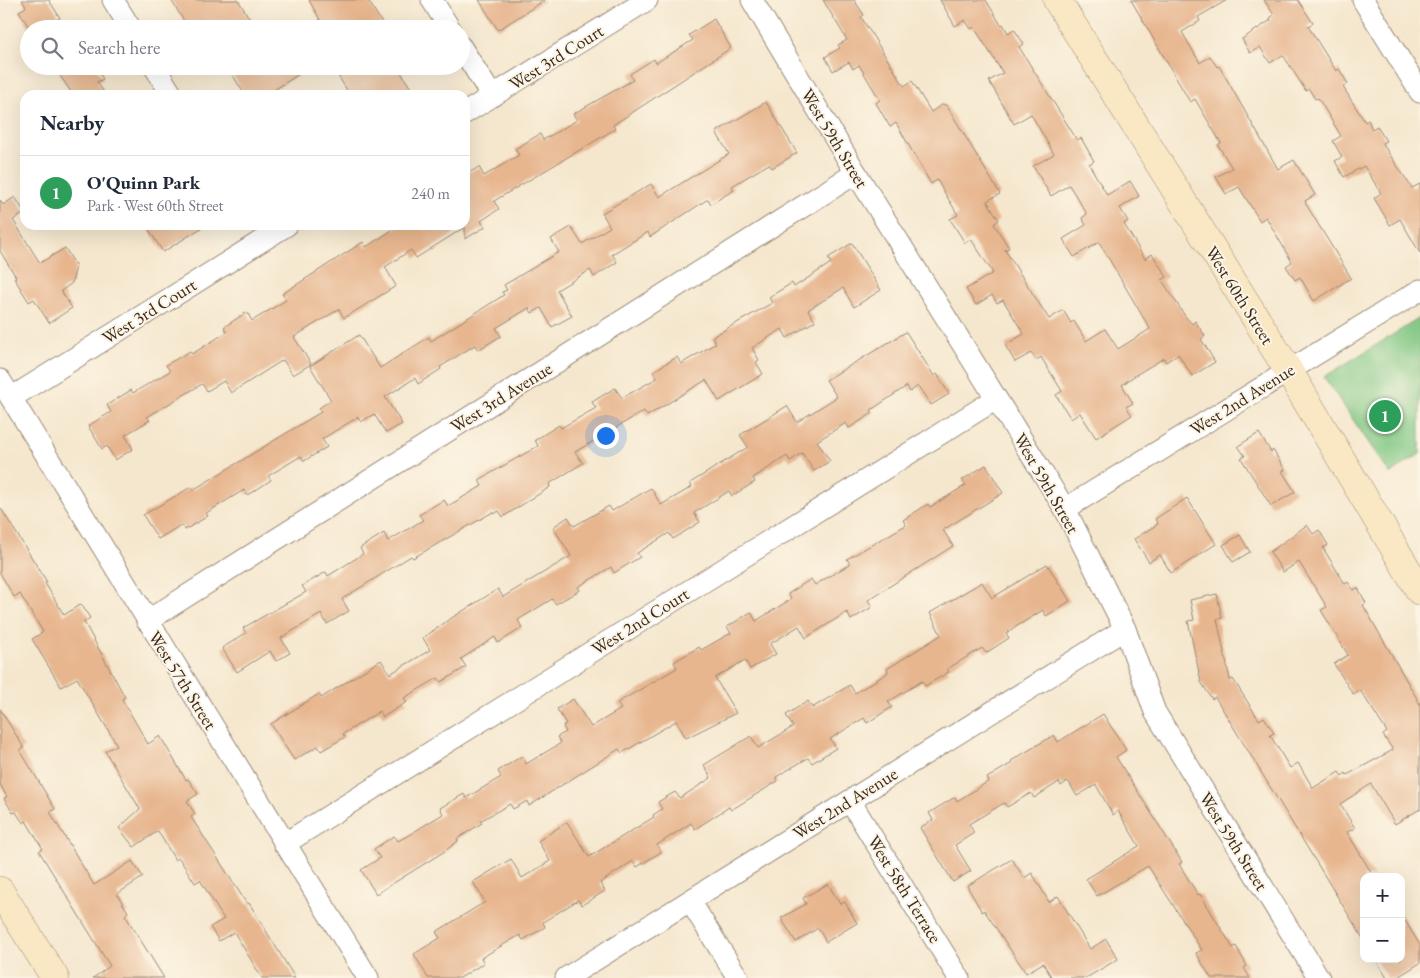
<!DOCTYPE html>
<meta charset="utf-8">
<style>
:root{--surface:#fff;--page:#f6f6f7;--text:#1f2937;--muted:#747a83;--line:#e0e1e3;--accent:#7c3aed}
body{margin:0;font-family:"EB Garamond",serif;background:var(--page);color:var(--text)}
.controls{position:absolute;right:15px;bottom:15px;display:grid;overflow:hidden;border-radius:10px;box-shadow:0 5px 20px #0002}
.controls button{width:45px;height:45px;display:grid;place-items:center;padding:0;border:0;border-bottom:1px solid var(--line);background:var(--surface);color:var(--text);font:25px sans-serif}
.you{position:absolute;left:605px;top:435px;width:18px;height:18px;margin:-12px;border:4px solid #fff;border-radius:50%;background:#1a73e8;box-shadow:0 0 0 8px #1a73e833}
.badge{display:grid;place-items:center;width:32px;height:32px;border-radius:50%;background:var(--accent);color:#fff;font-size:16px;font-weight:700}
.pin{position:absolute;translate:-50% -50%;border:2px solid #fff;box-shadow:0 1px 5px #0006}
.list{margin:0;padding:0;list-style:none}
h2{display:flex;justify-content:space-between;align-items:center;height:65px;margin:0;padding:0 20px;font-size:21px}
h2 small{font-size:16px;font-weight:400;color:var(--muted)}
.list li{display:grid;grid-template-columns:32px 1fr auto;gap:15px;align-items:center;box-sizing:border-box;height:75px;padding:0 20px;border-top:1px solid var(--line)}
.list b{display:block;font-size:19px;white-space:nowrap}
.list p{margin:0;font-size:16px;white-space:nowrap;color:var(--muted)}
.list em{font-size:16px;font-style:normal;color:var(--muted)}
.icon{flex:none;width:28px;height:28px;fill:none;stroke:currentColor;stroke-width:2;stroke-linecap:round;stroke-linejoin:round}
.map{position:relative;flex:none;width:1420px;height:978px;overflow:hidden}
.search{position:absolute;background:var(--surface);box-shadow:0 5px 20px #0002;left:20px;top:20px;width:450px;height:55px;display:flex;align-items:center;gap:12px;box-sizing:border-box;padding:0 18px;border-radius:28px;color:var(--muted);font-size:19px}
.panel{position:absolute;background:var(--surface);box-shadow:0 5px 20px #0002;left:20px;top:90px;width:450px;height:140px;border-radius:15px}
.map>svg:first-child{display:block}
</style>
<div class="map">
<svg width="1420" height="978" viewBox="0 0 1420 978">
<rect width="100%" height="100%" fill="#fcf5e5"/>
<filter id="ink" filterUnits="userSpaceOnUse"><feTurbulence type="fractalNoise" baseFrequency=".02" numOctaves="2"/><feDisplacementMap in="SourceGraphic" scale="10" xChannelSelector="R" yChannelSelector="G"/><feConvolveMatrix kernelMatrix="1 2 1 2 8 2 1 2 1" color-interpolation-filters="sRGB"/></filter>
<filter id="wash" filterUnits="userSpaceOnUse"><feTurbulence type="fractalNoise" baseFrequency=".0096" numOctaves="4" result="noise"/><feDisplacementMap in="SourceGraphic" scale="20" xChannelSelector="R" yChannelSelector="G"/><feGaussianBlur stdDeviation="1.12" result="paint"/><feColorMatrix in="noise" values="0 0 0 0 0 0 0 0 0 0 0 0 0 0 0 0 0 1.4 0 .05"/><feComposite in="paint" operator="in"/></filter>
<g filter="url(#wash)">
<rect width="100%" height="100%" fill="#f5e7ce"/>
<path fill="#7ec682" stroke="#5c7850" d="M 1420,318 L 1420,454 L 1390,474 L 1324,377 Z"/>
<g id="blocks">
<g fill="#e7b68f">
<path d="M 22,0 L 49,0 L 60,18 L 55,21 L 60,29 L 30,29 L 19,11 L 26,7 Z"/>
<path d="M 171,0 L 238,0 L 250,19 L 234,29 L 189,29 Z"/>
<path d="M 309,0 L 368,0 L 382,23 L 373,29 L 325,29 Z"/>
<path d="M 479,0 L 545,0 L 498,30 Z"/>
<path d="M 823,0 L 854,0 L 864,15 L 861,17 L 904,86 L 912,81 L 931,112 L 943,104 L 947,106 L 1000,194 L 987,201 L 999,220 L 994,224 L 1009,248 L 1005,250 L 1049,319 L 1063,310 L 1071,323 L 1074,321 L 1086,341 L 1105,329 L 1118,349 L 1150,329 L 1099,242 L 1074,257 L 1063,239 L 1086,225 L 1082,218 L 1087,214 L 1069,185 L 1051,196 L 1033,166 L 1054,154 L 1031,114 L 1014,124 L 989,81 L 1003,73 L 974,27 L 971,29 L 965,20 L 955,26 L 940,0 L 986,0 L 1001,25 L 1003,24 L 1008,33 L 1014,29 L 1024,44 L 1019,47 L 1077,140 L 1081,138 L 1094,161 L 1089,164 L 1107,195 L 1130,181 L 1139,196 L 1120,208 L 1128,221 L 1124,224 L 1145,259 L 1152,254 L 1167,277 L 1162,280 L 1185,316 L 1192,324 L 1195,321 L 1205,336 L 1201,339 L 1215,362 L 1192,376 L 1178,354 L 1166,362 L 1164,358 L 1134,376 L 1122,385 L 1133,403 L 1126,407 L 1132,415 L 1096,438 L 1080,413 L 1071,419 L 1056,395 L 1062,391 L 1041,357 L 1036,360 L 1031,353 L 1015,362 L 1005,345 L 1024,334 L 1003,300 L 997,303 L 992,295 L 976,305 L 966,289 L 993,273 L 971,239 L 965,243 L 950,219 L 958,215 L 937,180 L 931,184 L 896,123 L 890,127 L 876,103 L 880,100 L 859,65 L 853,69 L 849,62 L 833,71 L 825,57 L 840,48 L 838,45 L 847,40 Z"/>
<path d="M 1131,0 L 1227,0 L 1198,17 L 1200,21 L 1182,32 L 1200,63 L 1210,56 L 1217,67 L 1219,66 L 1278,169 L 1294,160 L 1315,195 L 1305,201 L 1306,204 L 1351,278 L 1314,301 L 1300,277 L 1295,280 L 1286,266 L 1292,262 L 1266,217 L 1260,221 L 1239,187 L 1226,194 L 1216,177 L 1232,168 L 1218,145 L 1221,143 L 1195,99 L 1190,102 Z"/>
<path d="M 1264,0 L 1298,0 L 1313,23 L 1308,26 L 1336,71 L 1339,69 L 1348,84 L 1343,87 L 1365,122 L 1368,120 L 1372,129 L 1377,126 L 1386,141 L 1382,143 L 1412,188 L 1420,184 L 1420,253 L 1400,219 L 1390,225 L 1374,198 L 1381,193 L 1364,166 L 1344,177 L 1335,161 L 1342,157 L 1333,141 L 1341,136 L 1318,98 L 1315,99 L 1309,89 L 1306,91 L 1283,55 L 1270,63 L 1260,47 L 1250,53 L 1242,39 L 1271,20 L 1270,18 L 1274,15 Z"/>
<path d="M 714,19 L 731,48 L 613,125 L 615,129 L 494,201 L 499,209 L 481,221 L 485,227 L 465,239 L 465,227 L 416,258 L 411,250 L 385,267 L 396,286 L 344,318 L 339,309 L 294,337 L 311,364 L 293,375 L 283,360 L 231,393 L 224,381 L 207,391 L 202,384 L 147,417 L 150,420 L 125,435 L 133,449 L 115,460 L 107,446 L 102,449 L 88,426 L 111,412 L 107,405 L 131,390 L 133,393 L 170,371 L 166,365 L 190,351 L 192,354 L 227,332 L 224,327 L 247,312 L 252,321 L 286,300 L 282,294 L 363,242 L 366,247 L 400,225 L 465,225 L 465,175 L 479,167 L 484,176 L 519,155 L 515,149 L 540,134 L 543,140 L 577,120 L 573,114 L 633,80 L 630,74 L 654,59 L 656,63 L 693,40 L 689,35 Z"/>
<path d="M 71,66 L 95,66 L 103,79 L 97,82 L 106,95 L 73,95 L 59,74 Z"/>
<path d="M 227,66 L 312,66 L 266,95 L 245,95 Z"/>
<path d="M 332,66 L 397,66 L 415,95 L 350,95 Z"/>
<path d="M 766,102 L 797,153 L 772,168 L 769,164 L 732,186 L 734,190 L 711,204 L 708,199 L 650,237 L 648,232 L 612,254 L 617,262 L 594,277 L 590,270 L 557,290 L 572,316 L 552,327 L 541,308 L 532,313 L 529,308 L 496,328 L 501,336 L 478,350 L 475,345 L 440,367 L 441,369 L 418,384 L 415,378 L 385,397 L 402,424 L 386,433 L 374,414 L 361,422 L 358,417 L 322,439 L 327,447 L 304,461 L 301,456 L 268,476 L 271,480 L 259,488 L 247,495 L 244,490 L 206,513 L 208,516 L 185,530 L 181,525 L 158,539 L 143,515 L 191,487 L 193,490 L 321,412 L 319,408 L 331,400 L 310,366 L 359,335 L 380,368 L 429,337 L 431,341 L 504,295 L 502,292 L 507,290 L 504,285 L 559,252 L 551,239 L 571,227 L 582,244 L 610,227 L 602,213 L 651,184 L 659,197 L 729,154 L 716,132 Z"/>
<path d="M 15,197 L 25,213 L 13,220 L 40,263 L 65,248 L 76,266 L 72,283 L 61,291 L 72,308 L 49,323 L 34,299 L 29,302 L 14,278 L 16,277 L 0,251 L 0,200 L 3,205 Z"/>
<path d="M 146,225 L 206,225 L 163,252 Z"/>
<path d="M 852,243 L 881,290 L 854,307 L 843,288 L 808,310 L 815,321 L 787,338 L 782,329 L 752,348 L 759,360 L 756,362 L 763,374 L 719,401 L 706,380 L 647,416 L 644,411 L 575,452 L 583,463 L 549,484 L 550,487 L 503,517 L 499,511 L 494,514 L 493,512 L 413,558 L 411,556 L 342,599 L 349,611 L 327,624 L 321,614 L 281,638 L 290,653 L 276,661 L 270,651 L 237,672 L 222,648 L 246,633 L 243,628 L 306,592 L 302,586 L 326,572 L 328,576 L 363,554 L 360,548 L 384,533 L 388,541 L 423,520 L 419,515 L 432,507 L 444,500 L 448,506 L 482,486 L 479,480 L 538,446 L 535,440 L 559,425 L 561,428 L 596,408 L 592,402 L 615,388 L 622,398 L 657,378 L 653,371 L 677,357 L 681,364 L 716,343 L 712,337 L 772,303 L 769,297 L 792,283 L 794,287 L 831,263 L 828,258 Z"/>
<path d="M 906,332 L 934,376 L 937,374 L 949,394 L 931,405 L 918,386 L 910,392 L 907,386 L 871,410 L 873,413 L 849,428 L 846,423 L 817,441 L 830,461 L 814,471 L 802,453 L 790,461 L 787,456 L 753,478 L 755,482 L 732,496 L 729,491 L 694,513 L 700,522 L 673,539 L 669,533 L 637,553 L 640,557 L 614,573 L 611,567 L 578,587 L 580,590 L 556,604 L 552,599 L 518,620 L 522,628 L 498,643 L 495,637 L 461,659 L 466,667 L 441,682 L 438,678 L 404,698 L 407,702 L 383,717 L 380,711 L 343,734 L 345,737 L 321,751 L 318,746 L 294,760 L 271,724 L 319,694 L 321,698 L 381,660 L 390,674 L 430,650 L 423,638 L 450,619 L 498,589 L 503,597 L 571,556 L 553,527 L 568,517 L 574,526 L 609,506 L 612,511 L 651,488 L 661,505 L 692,487 L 690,483 L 748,447 L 740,435 L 787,406 L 797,422 L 837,397 L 826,380 Z"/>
<path d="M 1259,433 L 1271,452 L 1273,450 L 1285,470 L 1282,471 L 1295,492 L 1271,506 L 1241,458 L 1245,456 L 1238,446 Z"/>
<path d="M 986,465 L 1003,493 L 943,530 L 953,546 L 868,600 L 872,607 L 851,620 L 847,612 L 806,638 L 799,626 L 770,644 L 776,654 L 750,669 L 745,660 L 715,678 L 736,713 L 686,738 L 676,721 L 622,753 L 619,749 L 529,806 L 527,801 L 513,809 L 510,804 L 480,821 L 482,823 L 457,839 L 458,841 L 445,851 L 376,894 L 361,870 L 380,858 L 374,849 L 394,836 L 398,841 L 407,836 L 443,814 L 440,808 L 464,794 L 466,798 L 501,777 L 498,771 L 522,756 L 526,764 L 561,743 L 557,737 L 566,732 L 563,726 L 566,724 L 557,709 L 573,699 L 591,727 L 621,709 L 617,703 L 677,668 L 674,662 L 699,647 L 701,650 L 731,633 L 727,627 L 751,612 L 756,621 L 791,599 L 788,594 L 811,579 L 815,585 L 850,564 L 847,559 L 906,525 L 903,520 L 928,504 L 930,507 L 966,485 L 962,480 Z"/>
<path d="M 1187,498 L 1216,544 L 1171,573 L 1160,555 L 1149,562 L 1134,539 L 1158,524 L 1155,519 Z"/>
<path d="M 0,507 L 47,582 L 45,583 L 64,615 L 81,604 L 90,618 L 84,622 L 125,697 L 122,699 L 148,744 L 160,736 L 186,780 L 188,779 L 198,794 L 187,801 L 195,814 L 191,817 L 247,904 L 249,903 L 295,978 L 262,978 L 234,932 L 219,941 L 210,927 L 224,919 L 200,880 L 195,883 L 179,858 L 175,860 L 158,831 L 134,847 L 119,828 L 140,809 L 105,751 L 117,745 L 77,678 L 61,687 L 32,639 L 43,632 L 20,594 L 14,597 L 0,573 Z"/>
<path d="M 1307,525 L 1313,534 L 1319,530 L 1328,545 L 1323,548 L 1345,584 L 1348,582 L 1353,590 L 1358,588 L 1366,603 L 1363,605 L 1420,704 L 1420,809 L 1395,824 L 1371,784 L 1340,804 L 1355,828 L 1347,832 L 1374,877 L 1364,877 L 1364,940 L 1215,697 L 1212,699 L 1201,682 L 1188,621 L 1194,620 L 1190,600 L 1217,594 L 1222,618 L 1217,619 L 1230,680 L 1233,679 L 1259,720 L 1264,717 L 1274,733 L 1270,735 L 1290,768 L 1298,763 L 1313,788 L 1339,772 L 1342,776 L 1346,773 L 1347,775 L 1393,750 L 1383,735 L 1387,732 L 1360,690 L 1353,694 L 1334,664 L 1348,655 L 1321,610 L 1327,607 L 1299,562 L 1283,572 L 1270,552 Z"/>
<path d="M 1240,535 L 1250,552 L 1233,562 L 1223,545 Z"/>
<path d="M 1047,564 L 1070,601 L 1046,616 L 1043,610 L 1006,633 L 1009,638 L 986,653 L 982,648 L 947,669 L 949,672 L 925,686 L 922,681 L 888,702 L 892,707 L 867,723 L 864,718 L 830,739 L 836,748 L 812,763 L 808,758 L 776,777 L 778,781 L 731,810 L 729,807 L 695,829 L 691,823 L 657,845 L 661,852 L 637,867 L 633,861 L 600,883 L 605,891 L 582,905 L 578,900 L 543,922 L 545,927 L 523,940 L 520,935 L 481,958 L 484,963 L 460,978 L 428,978 L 414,954 L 440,938 L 436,932 L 485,902 L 473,882 L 511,859 L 522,878 L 550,861 L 538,841 L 567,822 L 589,857 L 654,817 L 653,815 L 662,809 L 658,802 L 675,792 L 680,798 L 711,778 L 704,765 L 751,736 L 758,748 L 793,727 L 786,715 L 808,701 L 812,708 L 850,685 L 855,693 L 886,674 L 888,672 L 887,669 L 941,635 L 930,613 L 982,582 L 992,598 Z"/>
<path d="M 0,709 L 24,748 L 20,750 L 55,809 L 50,812 L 94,885 L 132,861 L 143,877 L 117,894 L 128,912 L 125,915 L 164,978 L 93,978 L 110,966 L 39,851 L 43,849 L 26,821 L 23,823 L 16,812 L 13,813 L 4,798 L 7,797 L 0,784 Z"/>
<path d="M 1103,714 L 1126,750 L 1116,757 L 1182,862 L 1179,864 L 1198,895 L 1200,894 L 1233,948 L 1236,946 L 1247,966 L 1244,968 L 1250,978 L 1211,978 L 1196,953 L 1202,950 L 1148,866 L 1097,896 L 1086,879 L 1139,846 L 1118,811 L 1113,815 L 1096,785 L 1077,796 L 1068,781 L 1061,786 L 1059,782 L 1034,798 L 1031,793 L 1007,807 L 1004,803 L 969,824 L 974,833 L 955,845 L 971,871 L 953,882 L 920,828 L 933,820 L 929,813 L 955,797 L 957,801 L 989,781 L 987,778 L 1012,763 L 1011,761 L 1054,735 L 1058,742 Z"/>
<path d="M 1012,859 L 1024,878 L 1032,873 L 1049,902 L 1058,896 L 1090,949 L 1106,939 L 1118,959 L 1086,978 L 1052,978 L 1043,963 L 1026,973 L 984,910 L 982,912 L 967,886 Z"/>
<path d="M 828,884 L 840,904 L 845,902 L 857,923 L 826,942 L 818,928 L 796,942 L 781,918 L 806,904 L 803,898 Z"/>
<path d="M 1401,914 L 1420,945 L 1420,963 L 1396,978 L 1387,978 L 1375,959 L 1401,959 Z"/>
</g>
</g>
</g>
<g filter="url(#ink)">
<use href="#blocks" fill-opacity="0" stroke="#988876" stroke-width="1"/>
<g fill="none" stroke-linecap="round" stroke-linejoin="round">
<defs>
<g id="street">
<path d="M 113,0 L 131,29"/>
<path d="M 432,0 L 450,29"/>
<path d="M 752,0 L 856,173 L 1065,509 L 1125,629 L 1155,712 L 1319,978"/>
<path d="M 1363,0 L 1420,92"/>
<path d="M 461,47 L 492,96"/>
<path d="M 154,66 L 172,95"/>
<path d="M 465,113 L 647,0"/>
<path d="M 0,380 L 368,978"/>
<path d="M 11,398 L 287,225"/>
<path d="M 1065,509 L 1420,290"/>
<path d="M 147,621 L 856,173"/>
<path d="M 850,801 L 959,978"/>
<path d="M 284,844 L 996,399"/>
<path d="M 690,901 L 738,978"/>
<path d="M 566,978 L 1125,629"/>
</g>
<g id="secondary">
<path d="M 1057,0 L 1288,370 L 1420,591"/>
<path d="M 0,891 L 55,978"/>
</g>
</defs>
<use href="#street" stroke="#988876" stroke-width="23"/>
<use href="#secondary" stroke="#988876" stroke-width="29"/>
<use href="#street" stroke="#fff" stroke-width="21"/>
<use href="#secondary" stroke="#fae7c3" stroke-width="28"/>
</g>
</g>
<g text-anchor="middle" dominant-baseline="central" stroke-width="4" stroke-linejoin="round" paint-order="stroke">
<g font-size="18" fill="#3b2a1e" stroke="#fcf5e5">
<text transform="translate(556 57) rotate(-32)">West 3rd Court</text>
<text transform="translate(835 138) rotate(59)">West 59th Street</text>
<text transform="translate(1240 295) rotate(58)">West 60th Street</text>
<text transform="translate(149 311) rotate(-32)">West 3rd Court</text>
<text transform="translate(501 397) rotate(-32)">West 3rd Avenue</text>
<text transform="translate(1242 399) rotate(-32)">West 2nd Avenue</text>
<text transform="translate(1047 483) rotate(60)">West 59th Street</text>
<text transform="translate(640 621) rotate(-32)">West 2nd Court</text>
<text transform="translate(183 680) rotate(58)">West 57th Street</text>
<text transform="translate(845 803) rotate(-32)">West 2nd Avenue</text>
<text transform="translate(1234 841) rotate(58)">West 59th Street</text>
<text transform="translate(905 889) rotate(58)">West 58th Terrace</text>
</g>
</g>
</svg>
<div class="controls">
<button>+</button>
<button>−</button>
</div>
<div class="you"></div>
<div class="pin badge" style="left:1385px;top:416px;background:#2e9e5b">1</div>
<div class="search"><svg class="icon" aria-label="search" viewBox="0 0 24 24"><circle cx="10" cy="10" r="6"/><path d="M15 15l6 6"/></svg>Search here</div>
<section class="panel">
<h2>Nearby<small></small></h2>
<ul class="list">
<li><span class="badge" style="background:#2e9e5b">1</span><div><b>O'Quinn Park</b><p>Park · West 60th Street</p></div><em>240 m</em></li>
</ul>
</section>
</div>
